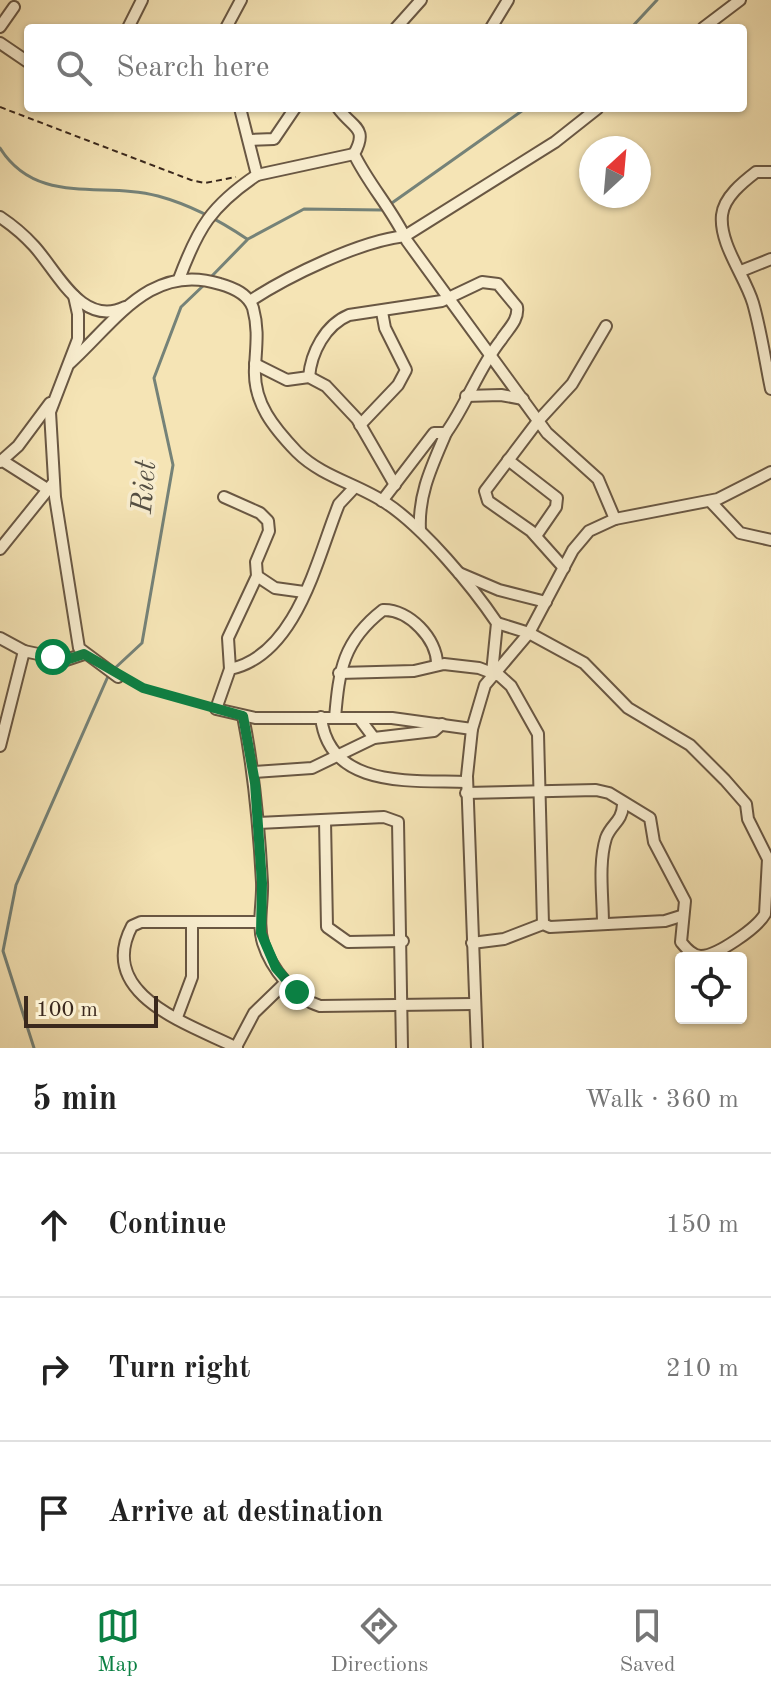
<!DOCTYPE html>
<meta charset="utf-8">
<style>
:root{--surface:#fff;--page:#f6f6f6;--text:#222;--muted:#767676;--line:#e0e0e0;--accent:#0b8043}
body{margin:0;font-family:"Old Standard TT",serif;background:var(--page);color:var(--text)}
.controls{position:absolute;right:24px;bottom:24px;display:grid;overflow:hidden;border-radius:8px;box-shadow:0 2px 6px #0004}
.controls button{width:72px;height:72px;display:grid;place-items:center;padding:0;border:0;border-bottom:2px solid var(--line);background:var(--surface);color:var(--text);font:40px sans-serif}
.compass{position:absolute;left:579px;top:136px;width:72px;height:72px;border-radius:50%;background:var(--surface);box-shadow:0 2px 6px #0004;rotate:26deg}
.scale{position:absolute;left:24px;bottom:20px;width:134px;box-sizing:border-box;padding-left:8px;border:4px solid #3a281d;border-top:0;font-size:22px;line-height:28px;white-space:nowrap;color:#3a281d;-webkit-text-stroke:6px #f8edcf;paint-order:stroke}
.stop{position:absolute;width:24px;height:24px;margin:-18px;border:6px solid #0b8043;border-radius:50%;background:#fff}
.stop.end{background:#0b8043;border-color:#fff;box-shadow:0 2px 8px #0008}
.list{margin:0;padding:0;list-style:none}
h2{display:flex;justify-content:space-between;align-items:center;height:104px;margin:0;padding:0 32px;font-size:34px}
h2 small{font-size:26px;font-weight:400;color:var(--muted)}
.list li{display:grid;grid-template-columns:52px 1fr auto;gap:24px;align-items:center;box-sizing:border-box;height:144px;padding:0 32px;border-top:2px solid var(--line)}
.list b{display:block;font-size:30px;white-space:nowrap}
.list em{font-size:26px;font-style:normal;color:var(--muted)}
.icon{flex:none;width:44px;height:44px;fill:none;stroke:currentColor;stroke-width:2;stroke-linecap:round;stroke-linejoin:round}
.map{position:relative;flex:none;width:771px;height:1048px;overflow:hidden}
.search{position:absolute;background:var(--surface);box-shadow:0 2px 6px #0004;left:24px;right:24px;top:24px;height:88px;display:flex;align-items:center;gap:20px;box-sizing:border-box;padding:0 28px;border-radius:8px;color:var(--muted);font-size:30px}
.sheet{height:536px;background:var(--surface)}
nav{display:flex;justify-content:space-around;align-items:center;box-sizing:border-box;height:112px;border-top:2px solid var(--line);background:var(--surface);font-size:22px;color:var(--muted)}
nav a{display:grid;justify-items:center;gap:4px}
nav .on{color:var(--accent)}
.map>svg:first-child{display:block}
</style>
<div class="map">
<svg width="771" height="1048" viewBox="0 0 771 1048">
<rect width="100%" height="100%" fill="#f5e4b5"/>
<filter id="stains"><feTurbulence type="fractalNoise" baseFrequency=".0025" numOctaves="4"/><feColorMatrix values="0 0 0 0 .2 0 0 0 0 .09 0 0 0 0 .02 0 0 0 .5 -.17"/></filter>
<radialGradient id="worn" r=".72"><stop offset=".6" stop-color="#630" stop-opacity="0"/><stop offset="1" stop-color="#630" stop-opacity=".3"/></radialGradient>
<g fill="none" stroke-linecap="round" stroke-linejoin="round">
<g stroke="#758278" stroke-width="3">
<path d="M 631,28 L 657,0"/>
<path d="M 0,148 C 37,207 104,181 158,196 C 191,205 219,220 247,239"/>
<path d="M 210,278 L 248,239 L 304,209 L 382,210 L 526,108"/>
<path d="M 114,669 L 142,643 L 173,465 L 154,378 L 181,307 L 205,284"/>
<path d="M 34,1048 L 3,951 L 16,885 L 109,674"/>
</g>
<defs>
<g id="street">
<path d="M 0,27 L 14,7"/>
<path d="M 128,28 L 142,0"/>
<path d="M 226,28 L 241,0"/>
<path d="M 396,28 L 421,0"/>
<path d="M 491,28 L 508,0"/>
<path d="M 703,28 L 740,0"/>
<path d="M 0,43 L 28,62"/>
<path d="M 338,108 C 352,128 369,127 354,154 C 369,185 392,209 407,241 L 547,433 L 598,479 L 615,519"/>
<path d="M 250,140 L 274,139 L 295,108"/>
<path d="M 771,172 L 756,172 C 743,182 724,197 722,215 C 719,244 745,276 753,303 C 761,331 765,360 771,389"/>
<path d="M 257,175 L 354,154"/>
<path d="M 0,217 C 12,225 24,235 34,246 C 57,271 82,328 125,307"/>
<path d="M 741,271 L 771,259"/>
<path d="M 179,279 C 198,228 211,206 257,175 L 240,108"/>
<path d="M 74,296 L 78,314 L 78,339 L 50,412 L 55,497 L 79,648 L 118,677"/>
<path d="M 250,301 C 288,276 360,241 405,236 L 555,142 L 598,108"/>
<path d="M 70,363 C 115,322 151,262 220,284 C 234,288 248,294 253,308 C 259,330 256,346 255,368 C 253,403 274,428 297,452 C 322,477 358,484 386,503 C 424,528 472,586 497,623 L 492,673"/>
<path d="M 255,364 L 287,380 L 309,377 L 326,386 L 357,419 L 395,485"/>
<path d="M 309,377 C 311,353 325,325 349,315 L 442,301 L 482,282 L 498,284 L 517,307 C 519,320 508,329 501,340 C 478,369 467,404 446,433 L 434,433 L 382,501"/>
<path d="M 466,396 L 501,395 L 523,399"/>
<path d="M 360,425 L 398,385 L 406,370 L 385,328 L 382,312"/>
<path d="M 508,460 L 557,498 L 556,507 L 536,536"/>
<path d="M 3,461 L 47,489"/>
<path d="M 0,462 L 18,446 L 50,403"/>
<path d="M 354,488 L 339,504 C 317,558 297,655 230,669 L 216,709 L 255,718 L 392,718 L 472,729"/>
<path d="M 224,497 L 260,513 L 268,521 L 269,531 L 256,562 L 257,576 L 228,638 L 230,669"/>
<path d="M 710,501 L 740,533 L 771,540"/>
<path d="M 420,530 C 418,494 432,466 446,433"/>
<path d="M 0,549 L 54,482"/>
<path d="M 564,568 L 531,531 L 488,501 L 485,491 L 538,421 L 572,384 L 606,326"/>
<path d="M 459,573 L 499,590 L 546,602"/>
<path d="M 257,576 L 275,588 L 304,592"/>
<path d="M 0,638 L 24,651"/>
<path d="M 339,673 L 414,671 L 444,664 L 479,668 L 500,676 L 511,686 L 538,734 L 543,924"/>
<path d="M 243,716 C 254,771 259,826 262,882 C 263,902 257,923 263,943 C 271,968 294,998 320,1006 L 473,1004"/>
<path d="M 321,717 C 329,789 411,780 466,782"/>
<path d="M 335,718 C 339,670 343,641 383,610 C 409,609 437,639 437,664"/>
<path d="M 359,718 L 374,738"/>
<path d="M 0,746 L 24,651 L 66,660 L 84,654"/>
<path d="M 254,772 L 312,768 L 374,738 L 434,731 L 442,724"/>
<path d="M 466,793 L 596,790 L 609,793 L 650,818 L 654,842 L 685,901 L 681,942 C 686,948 692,956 701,956 C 717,956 757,928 765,914 L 768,859 L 748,819 L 746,804 L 725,780 L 690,745 L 628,708 L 584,663 L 529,633 L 497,623"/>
<path d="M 325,820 L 327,927 L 348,942 L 403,941"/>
<path d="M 258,823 L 384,817 L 398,822 L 402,1048"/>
<path d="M 603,924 C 603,897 598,864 606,838 C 611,824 622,822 623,805"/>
<path d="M 472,943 L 504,939 L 543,924 L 550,927 L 665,921 L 681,916"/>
<path d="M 177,1017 L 192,977 L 192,924"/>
<path d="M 236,1047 L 254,1013 L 286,982"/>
<path d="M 237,1048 C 192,1025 95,996 132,926 L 141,922 L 260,922"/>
<path d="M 477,1048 L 467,776 L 472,729 L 485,685 L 529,633 L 573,550 L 589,531 L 615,519 L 718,499 L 771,472"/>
</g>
</defs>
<use href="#street" stroke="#695743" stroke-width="14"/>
<g stroke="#3a281d" stroke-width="2" stroke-dasharray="6 4" stroke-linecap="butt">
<path d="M 0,107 L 191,180 L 205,183 L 236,177"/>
<path d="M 126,681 L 208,707"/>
</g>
<use href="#street" stroke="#f8edcf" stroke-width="10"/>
</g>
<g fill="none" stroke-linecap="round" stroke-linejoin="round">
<path stroke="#0b8043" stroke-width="10" d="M 53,657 L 66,660 L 84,654 L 143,688 L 243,716 L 255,783 L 262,883 L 261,933 L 276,968 L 297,992"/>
</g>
<g text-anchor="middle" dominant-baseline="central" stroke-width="7" stroke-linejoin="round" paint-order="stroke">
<g font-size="30" font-style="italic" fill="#534e43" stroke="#f8edcf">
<text transform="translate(145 487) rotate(-85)">Riet</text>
</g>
</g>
<rect width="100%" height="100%" filter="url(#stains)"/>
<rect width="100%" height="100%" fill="url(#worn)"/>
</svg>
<div class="controls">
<button><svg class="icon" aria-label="locate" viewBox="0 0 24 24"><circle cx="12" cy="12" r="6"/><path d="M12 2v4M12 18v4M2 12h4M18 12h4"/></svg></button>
</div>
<svg class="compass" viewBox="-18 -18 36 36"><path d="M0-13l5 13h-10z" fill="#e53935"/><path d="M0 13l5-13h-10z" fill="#767676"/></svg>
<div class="scale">100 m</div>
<div class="stop" style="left:53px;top:657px"></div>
<div class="stop end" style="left:297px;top:992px"></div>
<div class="search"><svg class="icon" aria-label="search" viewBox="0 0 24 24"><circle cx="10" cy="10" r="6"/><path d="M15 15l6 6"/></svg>Search here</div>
</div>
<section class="sheet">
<h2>5 min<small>Walk · 360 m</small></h2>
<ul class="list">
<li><svg class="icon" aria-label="ahead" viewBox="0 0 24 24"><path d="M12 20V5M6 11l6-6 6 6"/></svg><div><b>Continue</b></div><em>150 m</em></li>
<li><svg class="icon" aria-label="right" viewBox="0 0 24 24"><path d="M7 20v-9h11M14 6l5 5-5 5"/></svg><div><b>Turn right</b></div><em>210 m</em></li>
<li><svg class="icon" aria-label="arrive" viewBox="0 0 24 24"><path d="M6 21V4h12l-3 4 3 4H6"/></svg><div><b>Arrive at destination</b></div></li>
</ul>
</section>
<nav>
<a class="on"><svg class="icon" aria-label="map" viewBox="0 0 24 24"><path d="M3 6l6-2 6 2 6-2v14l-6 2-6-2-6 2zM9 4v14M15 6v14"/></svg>Map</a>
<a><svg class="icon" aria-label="directions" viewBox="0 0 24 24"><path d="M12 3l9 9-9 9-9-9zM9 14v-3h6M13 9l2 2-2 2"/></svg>Directions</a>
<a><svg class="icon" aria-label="saved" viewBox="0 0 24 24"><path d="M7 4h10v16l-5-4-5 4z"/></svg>Saved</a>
</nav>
